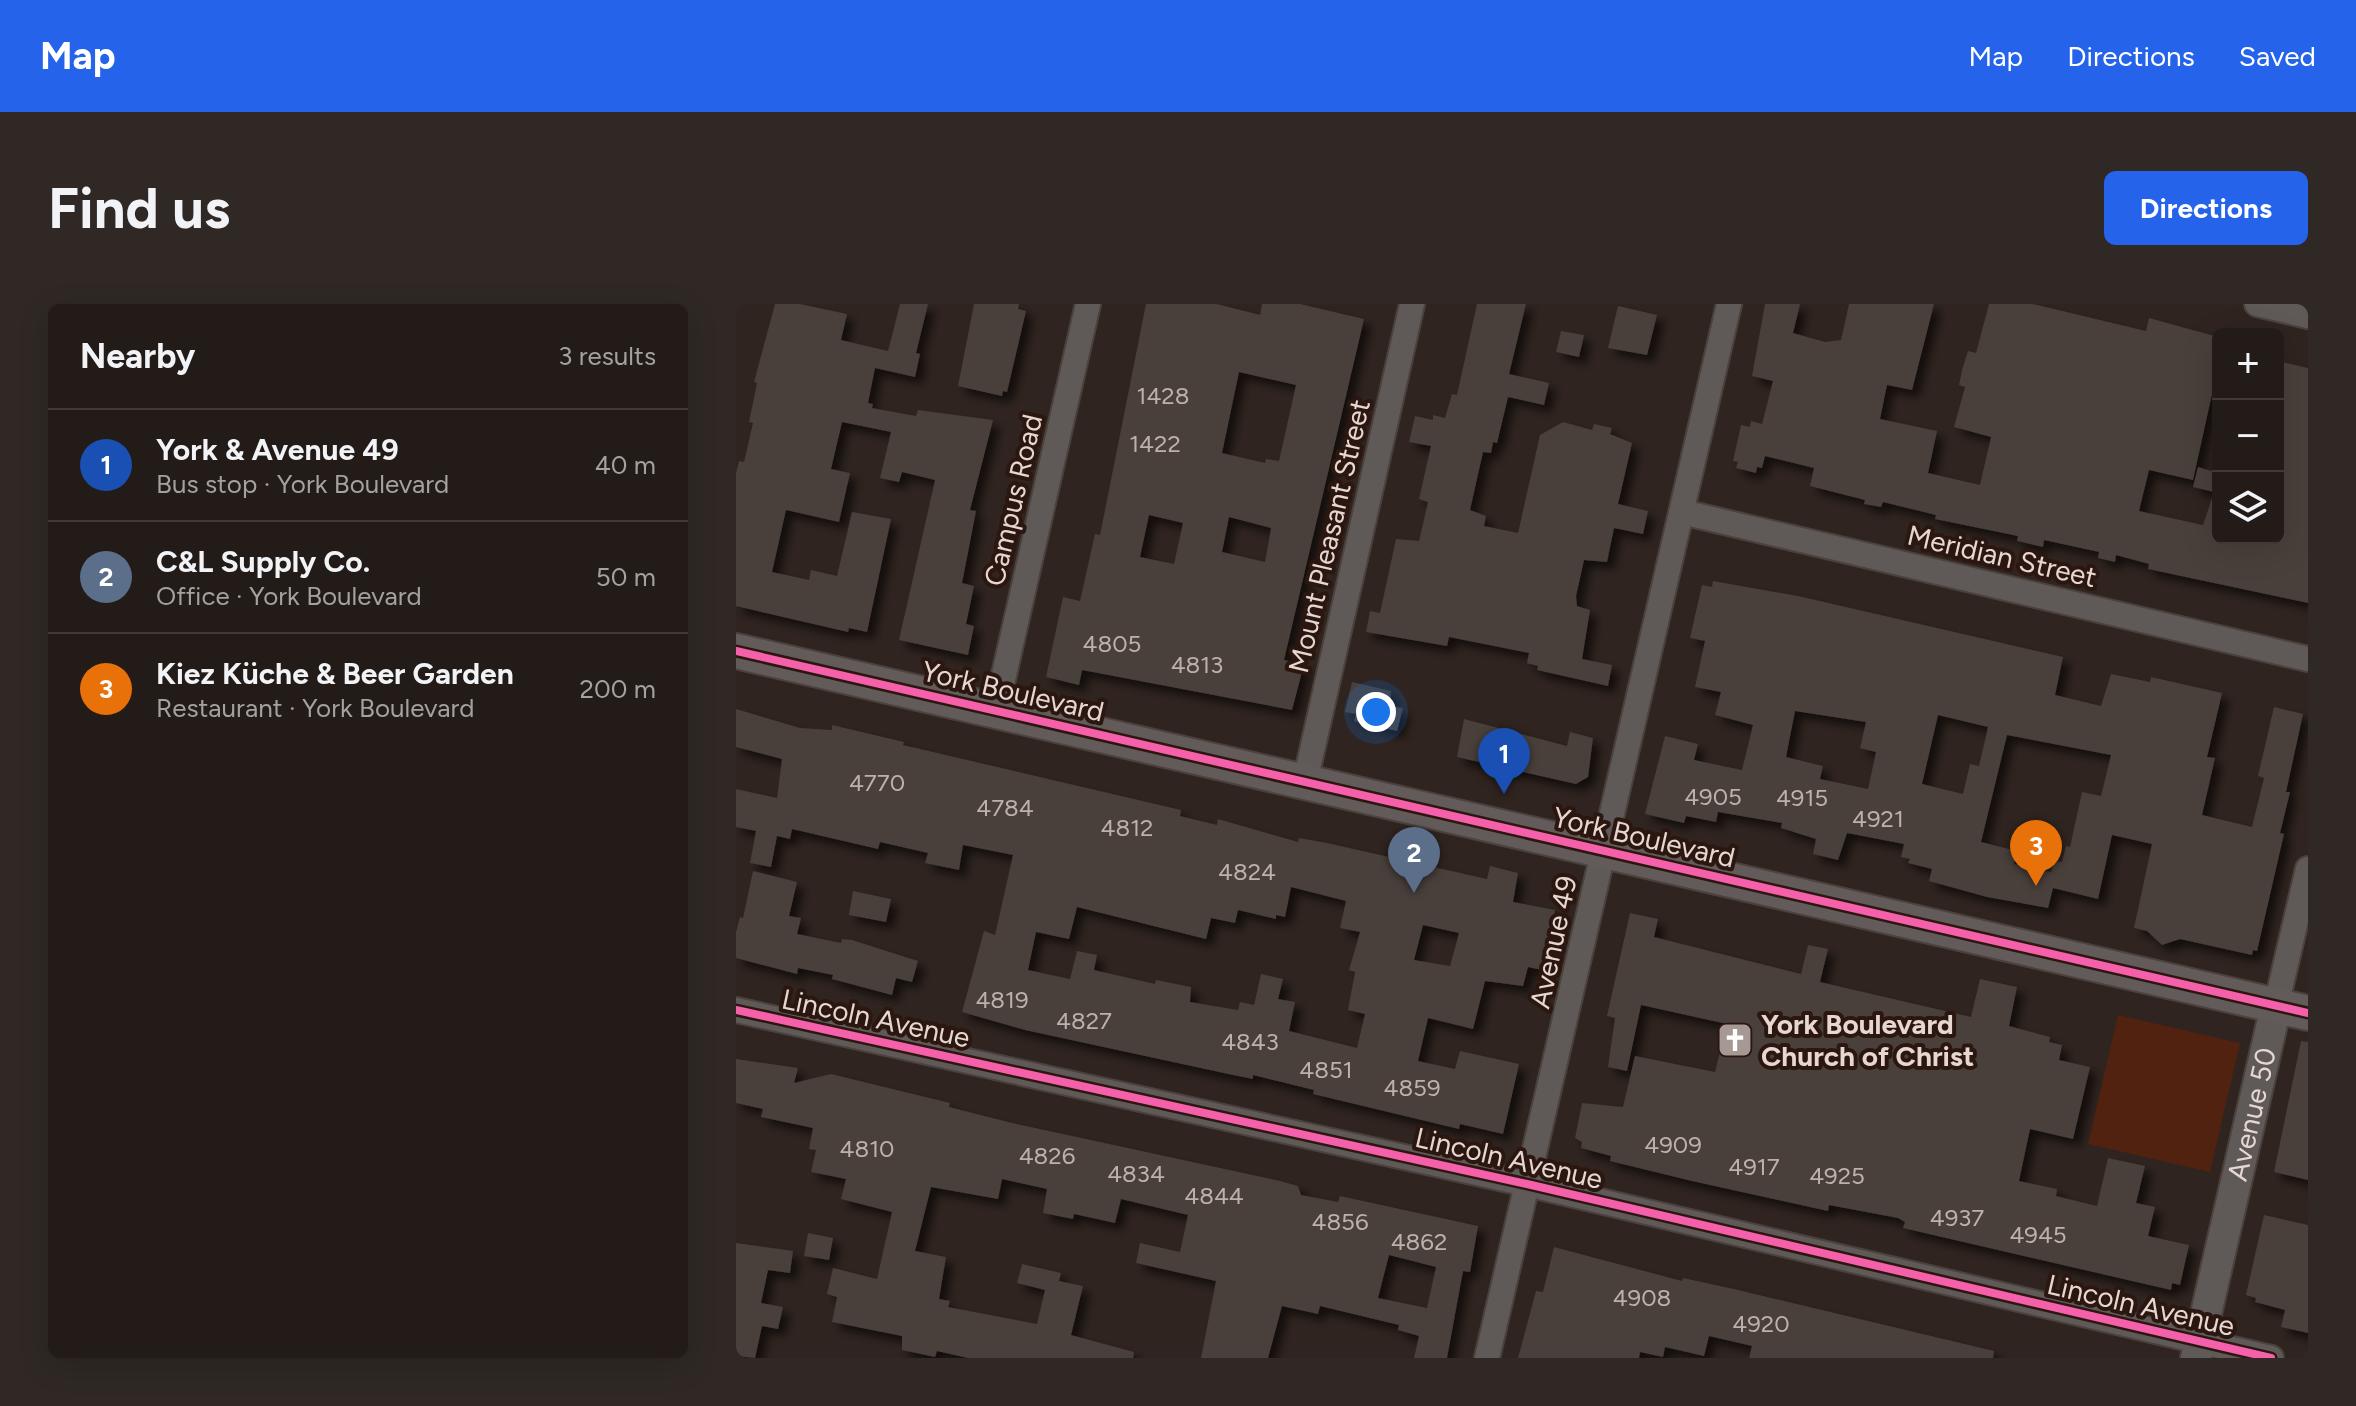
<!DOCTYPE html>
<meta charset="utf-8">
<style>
:root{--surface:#231b17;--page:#2f2824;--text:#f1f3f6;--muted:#a3a1a1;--line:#403936;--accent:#2563eb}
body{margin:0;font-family:Figtree,sans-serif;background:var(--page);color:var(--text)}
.controls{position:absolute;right:24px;top:24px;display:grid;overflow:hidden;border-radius:12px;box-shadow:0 8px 32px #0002}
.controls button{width:72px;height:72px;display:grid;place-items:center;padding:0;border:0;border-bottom:2px solid var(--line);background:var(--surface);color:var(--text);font:40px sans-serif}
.you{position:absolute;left:640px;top:408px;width:28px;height:28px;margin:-20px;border:6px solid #fff;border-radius:50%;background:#1a73e8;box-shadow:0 0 0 12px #1a73e833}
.badge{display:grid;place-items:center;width:52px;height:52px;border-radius:50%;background:var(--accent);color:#fff;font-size:26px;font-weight:700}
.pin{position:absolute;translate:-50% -66px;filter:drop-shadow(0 2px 4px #0008)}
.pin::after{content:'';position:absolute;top:42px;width:28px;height:24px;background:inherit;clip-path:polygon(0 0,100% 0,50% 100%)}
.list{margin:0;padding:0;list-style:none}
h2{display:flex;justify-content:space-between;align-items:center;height:104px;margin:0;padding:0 32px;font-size:34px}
h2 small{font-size:26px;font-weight:400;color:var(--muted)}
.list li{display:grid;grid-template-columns:52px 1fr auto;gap:24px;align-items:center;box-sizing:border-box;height:112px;padding:0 32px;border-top:2px solid var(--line)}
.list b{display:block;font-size:30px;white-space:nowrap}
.list p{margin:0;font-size:26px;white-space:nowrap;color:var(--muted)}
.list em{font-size:26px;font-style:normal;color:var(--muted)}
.icon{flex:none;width:44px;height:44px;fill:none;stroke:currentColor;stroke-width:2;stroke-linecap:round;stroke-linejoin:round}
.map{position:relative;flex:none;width:1572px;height:1054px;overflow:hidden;border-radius:12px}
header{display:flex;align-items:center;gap:48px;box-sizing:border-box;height:112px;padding:0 40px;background:var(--accent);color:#fff}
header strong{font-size:38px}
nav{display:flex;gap:44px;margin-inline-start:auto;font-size:28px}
.intro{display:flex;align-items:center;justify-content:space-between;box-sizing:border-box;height:192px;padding:0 48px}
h1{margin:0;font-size:56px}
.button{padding:20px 36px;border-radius:12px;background:var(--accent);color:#fff;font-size:28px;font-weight:700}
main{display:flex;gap:48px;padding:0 48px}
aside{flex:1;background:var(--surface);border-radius:12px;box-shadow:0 8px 32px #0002}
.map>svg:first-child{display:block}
</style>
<header>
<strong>Map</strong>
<nav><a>Map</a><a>Directions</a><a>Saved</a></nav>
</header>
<div class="intro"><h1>Find us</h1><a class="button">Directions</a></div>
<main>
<aside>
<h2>Nearby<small>3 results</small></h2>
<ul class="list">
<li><span class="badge" style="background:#1a4fb4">1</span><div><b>York &amp; Avenue 49</b><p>Bus stop · York Boulevard</p></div><em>40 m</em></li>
<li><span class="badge" style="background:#5c6f8a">2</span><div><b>C&amp;L Supply Co.</b><p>Office · York Boulevard</p></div><em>50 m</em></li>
<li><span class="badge" style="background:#e8710a">3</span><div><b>Kiez Küche &amp; Beer Garden</b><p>Restaurant · York Boulevard</p></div><em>200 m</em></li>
</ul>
</aside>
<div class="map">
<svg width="1572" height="1054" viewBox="0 0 1572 1054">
<defs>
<filter id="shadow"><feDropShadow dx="7" dy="7" stdDeviation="4" flood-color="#0009"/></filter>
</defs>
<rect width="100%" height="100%" fill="#2f241f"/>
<path fill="#512210" d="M 1382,711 L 1504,739 L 1474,868 L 1352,840 Z"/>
<g fill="#483f3a" fill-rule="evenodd" filter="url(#shadow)">
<path d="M 39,0 L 64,0 L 111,10 L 105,36 L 152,47 L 164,0 L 192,0 L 180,49 L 184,50 L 179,73 L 139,64 L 132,99 L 137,100 L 136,104 L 180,112 L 182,106 L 257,116 L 234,206 L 240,207 L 226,279 L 238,282 L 230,320 L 238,322 L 232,351 L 163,336 L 199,176 L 166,168 L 163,178 L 144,174 L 155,128 L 106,118 L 95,165 L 114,169 L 103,218 L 50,206 L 36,268 L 73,276 L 75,266 L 101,272 L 116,208 L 155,215 L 131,328 L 113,324 L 112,328 L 0,302 L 0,169 L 3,157 L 8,158 L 17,119 L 13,118 L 21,79 L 18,78 Z"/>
<path d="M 238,0 L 283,0 L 282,5 L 290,7 L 271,88 L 267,87 L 266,92 L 222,82 Z"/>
<path d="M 410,0 L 481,0 L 524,11 L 526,0 L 564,0 L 628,15 L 548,356 L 568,360 L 556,406 L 346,366 L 343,381 L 310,373 L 327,293 L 344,297 L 359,230 L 364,231 ZM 503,68 L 560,81 L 543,157 L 530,155 L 529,159 L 486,149 ZM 413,211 L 447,219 L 438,260 L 404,253 ZM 493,213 L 535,224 L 529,258 L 486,248 Z"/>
<path d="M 741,0 L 790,0 L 773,70 L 813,79 L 808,101 L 772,93 L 761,139 L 757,138 L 755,149 L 747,148 L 734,206 L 750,212 L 748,222 L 782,229 L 804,131 L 827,118 L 856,126 L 858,120 L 876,124 L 874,130 L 896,139 L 882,200 L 912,207 L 907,230 L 878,224 L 871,258 L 848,256 L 840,292 L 841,302 L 854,306 L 846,355 L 876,361 L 872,382 L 801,366 L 802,362 L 791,359 L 793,349 L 713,333 L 711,342 L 630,328 L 634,307 L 644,309 L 660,235 L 683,237 L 692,198 L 683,195 L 695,142 L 673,138 L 679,112 L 697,116 L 697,111 L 709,114 L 716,90 L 721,91 Z"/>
<path d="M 1029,0 L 1064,0 L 1057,29 L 1089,38 L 1105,36 L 1113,0 L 1198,0 L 1176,86 L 1151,81 L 1144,115 L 1201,127 L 1192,169 L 1244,181 L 1255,133 L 1218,123 L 1229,83 L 1223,81 L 1226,66 L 1232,47 L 1240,49 L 1253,0 L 1297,0 L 1410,27 L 1413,14 L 1482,33 L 1482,91 L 1476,90 L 1457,176 L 1413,166 L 1403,207 L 1467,221 L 1478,188 L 1457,183 L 1462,163 L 1482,169 L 1482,234 L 1542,234 L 1542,57 L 1572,64 L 1572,299 L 1412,265 L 1413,260 L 1380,251 L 1379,258 L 1362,254 L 1363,248 L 1308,236 L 1307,243 L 1281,237 L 1282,232 L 1199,215 L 1200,211 L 1147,198 L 1145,203 L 1128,200 L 1129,196 L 1074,182 L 1078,164 L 1029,152 L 1026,164 L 1021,163 L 1020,169 L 1000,164 L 1002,158 L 997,157 L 1005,121 L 1014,123 L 1015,117 L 1026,120 L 1037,77 L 1016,72 Z"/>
<path d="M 882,2 L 921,11 L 911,51 L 872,44 Z"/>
<path d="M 825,27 L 848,31 L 843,53 L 820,48 Z"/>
<path d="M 977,277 L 1062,292 L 1327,353 L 1319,391 L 1365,402 L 1375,370 L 1414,378 L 1415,373 L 1486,389 L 1471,453 L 1479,454 L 1466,511 L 1516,523 L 1528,474 L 1522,472 L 1538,403 L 1567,410 L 1550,488 L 1554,488 L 1544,529 L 1548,530 L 1521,647 L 1517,646 L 1516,651 L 1444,635 L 1426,641 L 1411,627 L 1398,624 L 1416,540 L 1376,531 L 1362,595 L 1317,584 L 1312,604 L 1251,593 L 1193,577 L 1196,565 L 1172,559 L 1174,555 L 1165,553 L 1168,540 L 1111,529 L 1102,556 L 1077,550 L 1080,535 L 1045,524 L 1046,519 L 982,508 L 980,518 L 950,512 L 948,519 L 909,510 L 929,432 L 962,440 L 958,456 L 1006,466 L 1017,421 L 979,411 L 985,388 L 959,383 L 969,337 L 954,334 L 966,281 L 976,283 ZM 1059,407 L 1130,418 L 1124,444 L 1140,448 L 1132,485 L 1084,475 L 1087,462 L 1050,453 ZM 1202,411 L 1252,423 L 1243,462 L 1234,460 L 1227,490 L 1186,480 ZM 1271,431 L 1375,451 L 1365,492 L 1346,488 L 1334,543 L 1330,542 L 1326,558 L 1318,557 L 1315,568 L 1278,560 L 1281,547 L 1245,538 Z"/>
<path d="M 616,378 L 655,387 L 654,402 L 667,404 L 661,427 L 618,417 L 620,410 L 609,408 Z"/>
<path d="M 0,405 L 64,424 L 96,426 L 96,421 L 168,438 L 167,441 L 445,506 L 444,512 L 481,521 L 482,515 L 562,538 L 563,534 L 591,539 L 751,575 L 754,562 L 782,569 L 777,598 L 819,606 L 806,666 L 792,663 L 787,682 L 749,677 L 737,725 L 692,714 L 682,757 L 719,765 L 724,747 L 783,760 L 767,830 L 724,820 L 723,825 L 577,790 L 578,786 L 517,771 L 517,775 L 497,771 L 289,726 L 226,708 L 248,627 L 259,631 L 277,551 L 227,541 L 223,566 L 189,559 L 192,549 L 144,538 L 142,545 L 56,525 L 54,535 L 41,532 L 35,563 L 14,559 L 20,527 L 0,523 L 0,485 L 41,494 L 46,455 L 0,443 ZM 555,583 L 610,597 L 604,624 L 624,628 L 613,666 L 619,668 L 612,706 L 629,710 L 621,744 L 553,727 L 559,698 L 542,695 L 547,675 L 525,670 L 518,701 L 504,698 L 502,706 L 454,698 L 455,683 L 420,676 L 419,680 L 358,666 L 361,651 L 341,647 L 334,675 L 292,666 L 300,628 L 333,635 L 341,603 L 470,635 L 475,614 L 499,619 L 502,606 L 540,615 L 540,611 L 549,613 ZM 687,621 L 723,629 L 714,662 L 678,656 Z"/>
<path d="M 728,415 L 831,442 L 834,428 L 857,434 L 852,473 L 840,480 L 721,453 Z"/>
<path d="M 17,567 L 61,578 L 53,612 L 65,614 L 61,630 L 105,639 L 106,635 L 116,636 L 182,657 L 176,678 L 160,674 L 156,691 L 96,675 L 97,671 L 62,664 L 61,670 L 0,654 L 0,628 L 4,613 L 7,614 Z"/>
<path d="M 117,587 L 155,595 L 150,618 L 113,611 Z"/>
<path d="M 894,609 L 922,615 L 918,633 L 1065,670 L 1072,641 L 1092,645 L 1084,678 L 1235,713 L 1244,675 L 1281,683 L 1273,722 L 1314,733 L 1313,738 L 1326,741 L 1323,756 L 1354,763 L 1337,835 L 1294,825 L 1283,877 L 1321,885 L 1320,892 L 1361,902 L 1372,854 L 1409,862 L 1400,899 L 1419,903 L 1412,932 L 1453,941 L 1444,981 L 1436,979 L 1435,986 L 1167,924 L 1169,918 L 1162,914 L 1093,901 L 1092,907 L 956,877 L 874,857 L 875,852 L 845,844 L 846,838 L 839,834 L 846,799 L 887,803 L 899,752 L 979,768 L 991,720 L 905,701 L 891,767 L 872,763 L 879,714 L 871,712 Z"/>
<path d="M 1565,737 L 1572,738 L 1572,876 L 1538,868 Z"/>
<path d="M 0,755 L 62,764 L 58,779 L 95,770 L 214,799 L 213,803 L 276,819 L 544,877 L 562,882 L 565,891 L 602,898 L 604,892 L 742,922 L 734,968 L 727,967 L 711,1054 L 678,1054 L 683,1032 L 662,1026 L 663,1021 L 584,1002 L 582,1010 L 546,1002 L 532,1054 L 465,1054 L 480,977 L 400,959 L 404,939 L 444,948 L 452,911 L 385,895 L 379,919 L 338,910 L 337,915 L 307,909 L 311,885 L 266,875 L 262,895 L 195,883 L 179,947 L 210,953 L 203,995 L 214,997 L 212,1003 L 301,1020 L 309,986 L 281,979 L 286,960 L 325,969 L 323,977 L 347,982 L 335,1031 L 398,1048 L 397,1054 L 232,1054 L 201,1047 L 199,1053 L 166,1046 L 166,1032 L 96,1018 L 101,993 L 91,990 L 97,964 L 141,975 L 156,908 L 105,895 L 110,875 L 75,868 L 80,846 L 73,845 L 77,824 L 25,813 L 27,805 L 0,799 ZM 653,951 L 700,963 L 691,1004 L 642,994 Z"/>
<path d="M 1528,911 L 1572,921 L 1572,1029 L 1545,1023 L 1549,1006 L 1519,998 L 1520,994 L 1510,991 Z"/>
<path d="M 72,929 L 97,934 L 93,956 L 68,952 Z"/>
<path d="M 0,939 L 57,947 L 54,969 L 32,966 L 25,999 L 47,1003 L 42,1025 L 26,1022 L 19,1054 L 0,1052 Z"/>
<path d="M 818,943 L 946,977 L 947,974 L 998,985 L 1258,1047 L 1257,1054 L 1013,1054 L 1016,1042 L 973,1032 L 968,1052 L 929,1043 L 927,1053 L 904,1048 L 903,1054 L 782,1054 L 800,987 L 807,988 Z"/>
</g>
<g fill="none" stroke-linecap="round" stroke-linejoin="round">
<defs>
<g id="minor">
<path d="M 1521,0 L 1572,12"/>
<path d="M 946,208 L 1572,355"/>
<path d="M 260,406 L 352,0"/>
<path d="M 569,478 L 676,0"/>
<path d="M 1540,702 L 1572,565"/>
<path d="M 0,706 L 791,880 L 1535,1054"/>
<path d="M 751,1054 L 993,0"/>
</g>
<g id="tertiary">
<path id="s1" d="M 1460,1054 L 1540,702"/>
</g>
<path id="secondary" d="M 0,347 L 1572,709"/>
</defs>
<use href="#minor" stroke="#4b413d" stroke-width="28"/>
<use href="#tertiary" stroke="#4b413d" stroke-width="34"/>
<use href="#secondary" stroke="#4b413d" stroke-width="38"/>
<use href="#minor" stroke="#5f5a58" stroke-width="24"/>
<use href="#tertiary" stroke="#5f5a58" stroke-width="30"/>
<use href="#secondary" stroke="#625b59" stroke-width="34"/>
<defs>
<g id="cycleway">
<path d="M 0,347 L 1572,709"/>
<path d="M 0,706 L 791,880 L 1535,1054"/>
</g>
</defs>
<use href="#cycleway" stroke="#2b1710" stroke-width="13"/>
<use href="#cycleway" stroke="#f560ab" stroke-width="8"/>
</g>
<defs>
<symbol id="church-square" viewBox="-11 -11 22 22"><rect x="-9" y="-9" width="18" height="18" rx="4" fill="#a69893" stroke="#2b1710"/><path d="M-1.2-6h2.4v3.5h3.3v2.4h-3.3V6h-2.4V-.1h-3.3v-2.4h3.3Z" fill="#fff"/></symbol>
</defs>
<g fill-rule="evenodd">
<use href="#church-square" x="979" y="716" width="40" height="40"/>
</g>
<g text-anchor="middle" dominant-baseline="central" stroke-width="8" stroke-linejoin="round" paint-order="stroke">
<g font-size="24" fill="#beb1ac">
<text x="427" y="91">1428</text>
<text x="419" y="139">1422</text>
<text x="376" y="339">4805</text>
<text x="461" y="360">4813</text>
<text x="141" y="478">4770</text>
<text x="977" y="492">4905</text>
<text x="1066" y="493">4915</text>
<text x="269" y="503">4784</text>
<text x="1142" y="514">4921</text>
<text x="391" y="523">4812</text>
<text x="511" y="567">4824</text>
<text x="266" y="695">4819</text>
<text x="348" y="716">4827</text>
<text x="514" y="737">4843</text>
<text x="590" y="765">4851</text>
<text x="676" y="783">4859</text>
<text x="937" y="840">4909</text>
<text x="131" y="844">4810</text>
<text x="311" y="851">4826</text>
<text x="1018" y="862">4917</text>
<text x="400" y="869">4834</text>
<text x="1101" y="871">4925</text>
<text x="478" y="891">4844</text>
<text x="1221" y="913">4937</text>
<text x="604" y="917">4856</text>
<text x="1302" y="930">4945</text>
<text x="683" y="937">4862</text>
<text x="906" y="993">4908</text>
<text x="1025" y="1019">4920</text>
</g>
<g font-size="28" fill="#e6d7d2" stroke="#2b1710">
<text transform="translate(277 196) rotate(-77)">Campus Road</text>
<text transform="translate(593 232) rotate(-77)">Mount Pleasant Street</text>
<text transform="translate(1266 252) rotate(13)">Meridian Street</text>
<text transform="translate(277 387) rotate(13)">York Boulevard</text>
<text transform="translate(908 533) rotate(13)">York Boulevard</text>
<text transform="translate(817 638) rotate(-78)">Avenue 49</text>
<text transform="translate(140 714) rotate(12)">Lincoln Avenue</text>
<text stroke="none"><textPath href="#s1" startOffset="250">Avenue 50</textPath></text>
<text transform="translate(773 854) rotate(13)">Lincoln Avenue</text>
<text transform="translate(1405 1001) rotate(13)">Lincoln Avenue</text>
</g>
<g font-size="28" font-weight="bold" fill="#e6d7d2" stroke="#2b1710" text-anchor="start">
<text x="1025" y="720">York Boulevard<tspan x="1025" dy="32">Church of Christ</tspan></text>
</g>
</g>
</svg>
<div class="controls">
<button>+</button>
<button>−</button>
<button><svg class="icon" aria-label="layers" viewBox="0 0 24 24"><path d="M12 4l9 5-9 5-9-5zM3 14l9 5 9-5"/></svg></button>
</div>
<div class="you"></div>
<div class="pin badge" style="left:768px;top:490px;background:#1a4fb4">1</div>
<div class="pin badge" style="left:678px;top:589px;background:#5c6f8a">2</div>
<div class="pin badge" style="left:1300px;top:582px;background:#e8710a">3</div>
</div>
</main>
